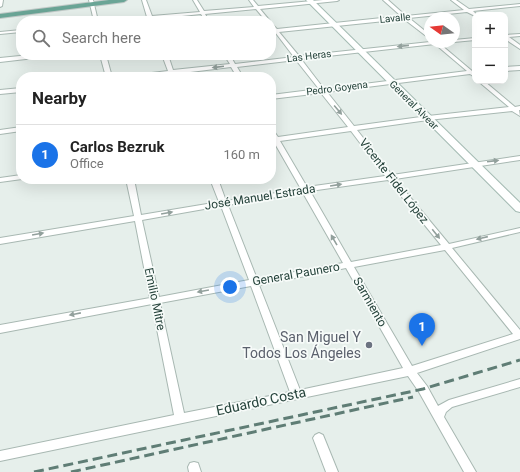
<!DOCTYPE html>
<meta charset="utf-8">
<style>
:root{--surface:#fff;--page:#f6f6f6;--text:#222;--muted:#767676;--line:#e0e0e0;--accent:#1a73e8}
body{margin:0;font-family:Roboto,sans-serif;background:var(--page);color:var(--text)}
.controls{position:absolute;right:12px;top:12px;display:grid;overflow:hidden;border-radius:8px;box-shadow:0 4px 16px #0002}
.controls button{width:36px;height:36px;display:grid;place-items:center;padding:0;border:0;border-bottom:1px solid var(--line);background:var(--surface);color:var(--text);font:20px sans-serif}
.compass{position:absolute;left:424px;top:12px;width:36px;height:36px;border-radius:50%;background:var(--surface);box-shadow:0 4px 16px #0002;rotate:285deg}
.you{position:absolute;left:230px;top:287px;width:14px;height:14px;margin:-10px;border:3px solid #fff;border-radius:50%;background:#1a73e8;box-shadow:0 0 0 6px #1a73e833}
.badge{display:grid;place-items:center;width:26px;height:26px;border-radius:50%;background:var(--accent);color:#fff;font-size:13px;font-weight:700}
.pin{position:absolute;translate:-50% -33px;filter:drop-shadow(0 1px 2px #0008)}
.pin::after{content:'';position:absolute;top:21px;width:14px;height:12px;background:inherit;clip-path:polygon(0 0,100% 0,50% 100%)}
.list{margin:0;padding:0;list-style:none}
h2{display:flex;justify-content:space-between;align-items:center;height:52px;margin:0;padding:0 16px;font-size:17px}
h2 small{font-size:13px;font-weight:400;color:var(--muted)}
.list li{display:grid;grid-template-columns:26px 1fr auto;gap:12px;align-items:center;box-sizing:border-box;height:60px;padding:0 16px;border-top:1px solid var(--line)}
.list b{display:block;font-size:15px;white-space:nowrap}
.list p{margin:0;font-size:13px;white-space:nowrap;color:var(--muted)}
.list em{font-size:13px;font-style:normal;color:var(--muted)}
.icon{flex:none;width:22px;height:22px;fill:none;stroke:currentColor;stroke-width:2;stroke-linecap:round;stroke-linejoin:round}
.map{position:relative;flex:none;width:520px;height:472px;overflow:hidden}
.search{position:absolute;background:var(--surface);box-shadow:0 4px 16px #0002;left:16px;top:16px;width:260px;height:44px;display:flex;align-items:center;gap:10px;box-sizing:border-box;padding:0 14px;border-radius:16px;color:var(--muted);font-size:15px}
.panel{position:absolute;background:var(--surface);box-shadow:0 4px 16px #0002;left:16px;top:72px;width:260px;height:112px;border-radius:16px}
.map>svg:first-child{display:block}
</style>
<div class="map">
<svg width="520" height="472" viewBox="0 0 520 472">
<rect width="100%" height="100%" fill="#e6efeb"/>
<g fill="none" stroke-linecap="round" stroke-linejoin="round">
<defs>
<g id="street">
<path d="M 0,0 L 3,0 L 2,6 L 0,7 Z"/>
<path d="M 89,0 L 93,0 L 98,21 L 94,21 Z"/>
<path d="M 142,0 L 146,0 L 152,16 L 200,12 L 193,0 L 197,0 L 204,11 L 254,7 L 249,0 L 253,0 L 258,6 L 323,0 L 339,0 L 337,1 L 260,9 L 270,21 L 266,21 L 256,9 L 205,14 L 209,21 L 205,21 L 201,14 L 153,19 L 153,21 L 149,21 L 148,20 L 117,21 L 119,20 L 147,17 Z"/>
<path d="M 383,0 L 388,0 L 406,16 L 464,10 L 451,0 L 456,0 L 469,9 L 520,4 L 520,6 L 473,11 L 477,15 L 475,15 L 475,16 L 467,12 L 409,18 L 430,35 L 430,39 L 404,19 L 279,32 L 299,56 L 430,42 L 444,42 L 440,44 L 472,71 L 475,70 L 475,75 L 473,76 L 470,74 L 327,92 L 354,126 L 428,116 L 509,107 L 478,81 L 484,81 L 515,107 L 520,106 L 520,110 L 519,110 L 520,116 L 512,111 L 428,120 L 357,130 L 392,175 L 520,156 L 520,160 L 395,179 L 449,244 L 520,228 L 520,232 L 452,248 L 520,330 L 520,339 L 417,373 L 427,386 L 438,406 L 449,400 L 520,379 L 520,387 L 452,407 L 446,412 L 444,417 L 476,472 L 464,472 L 419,392 L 408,376 L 0,461 L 0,451 L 174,415 L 152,304 L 0,333 L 0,325 L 150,298 L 135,221 L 0,244 L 0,238 L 134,216 L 126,179 L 134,179 L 141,215 L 219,202 L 210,179 L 218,179 L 226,201 L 301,189 L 274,142 L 271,142 L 271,129 L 273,130 L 278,137 L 348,127 L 321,93 L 271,99 L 271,95 L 319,89 L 296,60 L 237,67 L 243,77 L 237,77 L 231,67 L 174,74 L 176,77 L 170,77 L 169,74 L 144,77 L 126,77 L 127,76 L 168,71 L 162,55 L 168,55 L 173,70 L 230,64 L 224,55 L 230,55 L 235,64 L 294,57 L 275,32 L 271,32 L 271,30 L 273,29 L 271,27 L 271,23 L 277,29 L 401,16 ZM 435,44 L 467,71 L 324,89 L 301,59 ZM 351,131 L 385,176 L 307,187 L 280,141 ZM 388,180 L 441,245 L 351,262 L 310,191 ZM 303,193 L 343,263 L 257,279 L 228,205 ZM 221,206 L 249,280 L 159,297 L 142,220 ZM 445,250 L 513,334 L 412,366 L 354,267 ZM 346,268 L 403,368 L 300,390 L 259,285 ZM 251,286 L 290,392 L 184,413 L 160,303 Z"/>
<path d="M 21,30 L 21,32 L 0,34 L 0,32 Z"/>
<path d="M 520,34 L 520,36 L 509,37 L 520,45 L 520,49 L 505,39 L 505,35 Z"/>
<path d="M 475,38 L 475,40 L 454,42 L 452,42 L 454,42 L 454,40 Z"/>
<path d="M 30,55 L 46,55 L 43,57 L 0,62 L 0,58 Z"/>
<path d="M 100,55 L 106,55 L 112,77 L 106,77 Z"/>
<path d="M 520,66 L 520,70 L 505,71 L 505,67 Z"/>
<path d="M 21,88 L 21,92 L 0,94 L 0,90 Z"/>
<path d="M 21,127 L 21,131 L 0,134 L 0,130 Z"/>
<path d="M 21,175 L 22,179 L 0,182 L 0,178 Z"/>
<path d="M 319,433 L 323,435 L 338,472 L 326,472 L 313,438 L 315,435 Z"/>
<path d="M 194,462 L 198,463 L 201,472 L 189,472 L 188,467 L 190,463 Z"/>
</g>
<path id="secondary" d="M 306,0 L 313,0 L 520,203 L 520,212 L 516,211 Z"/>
<path id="primary" d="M 109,0 L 127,0 L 124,2 L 0,18 L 0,14 Z"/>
</defs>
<use href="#street" stroke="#a8b8b2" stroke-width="2"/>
<use href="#secondary" stroke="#a4bbb3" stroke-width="2"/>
<use href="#primary" stroke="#c2cac8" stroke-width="2"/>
<use href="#street" fill="#fff" fill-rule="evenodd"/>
<use href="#secondary" fill="#fff" fill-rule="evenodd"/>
<use href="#primary" fill="#6aa596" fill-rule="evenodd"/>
<g stroke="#5f7d75" stroke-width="3" stroke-dasharray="10 5" stroke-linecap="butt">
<path d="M 34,472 L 423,389 L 520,360"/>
<path d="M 71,472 L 413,397"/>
</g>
</g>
<defs><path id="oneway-solid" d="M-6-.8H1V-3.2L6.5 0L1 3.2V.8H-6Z"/></defs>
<g fill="#92a09c">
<use href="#oneway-solid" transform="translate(403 46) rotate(174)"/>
<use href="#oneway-solid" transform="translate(218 67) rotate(173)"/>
<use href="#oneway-solid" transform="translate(338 110) rotate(50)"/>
<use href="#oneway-solid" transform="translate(493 161) rotate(-7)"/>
<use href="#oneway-solid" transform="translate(336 185) rotate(-9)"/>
<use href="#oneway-solid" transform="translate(167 213) rotate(-10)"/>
<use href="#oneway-solid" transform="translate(38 234) rotate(-10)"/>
<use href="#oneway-solid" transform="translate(436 234) rotate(51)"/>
<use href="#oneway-solid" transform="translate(482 238) rotate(167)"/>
<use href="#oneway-solid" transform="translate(334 240) rotate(-120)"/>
<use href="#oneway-solid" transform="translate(203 291) rotate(170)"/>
<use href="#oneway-solid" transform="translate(75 314) rotate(169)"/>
</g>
<circle fill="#6b7280" stroke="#f7fbf9" stroke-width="1.5" cx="369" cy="345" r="4"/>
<g text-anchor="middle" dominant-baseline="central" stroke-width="3.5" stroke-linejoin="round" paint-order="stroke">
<g font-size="10" fill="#24423a" stroke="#f7fbf9">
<text transform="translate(395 18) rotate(-6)">Lavalle</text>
<text transform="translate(309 56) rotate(-7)">Las Heras</text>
<text transform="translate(337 88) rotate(-7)">Pedro Goyena</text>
<text transform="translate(414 105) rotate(45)">General Alvear</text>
</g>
<g font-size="12" fill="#24423a" stroke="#f7fbf9">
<text transform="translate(394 181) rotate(52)">Vicente Fidel López</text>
<text transform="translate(260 197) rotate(-9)">José Manuel Estrada</text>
<text transform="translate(296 274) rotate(-10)">General Paunero</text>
<text transform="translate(155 299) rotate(78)">Emilio Mitre</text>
<text transform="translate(370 302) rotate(60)">Sarmiento</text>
</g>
<g font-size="14" fill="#5b616d" stroke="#f7fbf9" text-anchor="end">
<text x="361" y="337">San Miguel Y<tspan x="361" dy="16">Todos Los Ángeles</tspan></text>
</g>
<g font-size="14" fill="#24423a" stroke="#f7fbf9">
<text transform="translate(261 401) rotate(-12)">Eduardo Costa</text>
</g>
</g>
</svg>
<div class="controls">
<button>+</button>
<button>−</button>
</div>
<svg class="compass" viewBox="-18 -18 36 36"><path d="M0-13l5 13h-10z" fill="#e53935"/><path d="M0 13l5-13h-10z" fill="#767676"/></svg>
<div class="you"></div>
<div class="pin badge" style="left:422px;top:346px">1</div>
<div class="search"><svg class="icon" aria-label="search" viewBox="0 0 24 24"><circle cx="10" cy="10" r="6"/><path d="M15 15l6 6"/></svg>Search here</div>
<section class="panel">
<h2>Nearby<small></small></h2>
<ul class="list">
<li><span class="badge">1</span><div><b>Carlos Bezruk</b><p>Office</p></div><em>160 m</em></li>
</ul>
</section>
</div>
